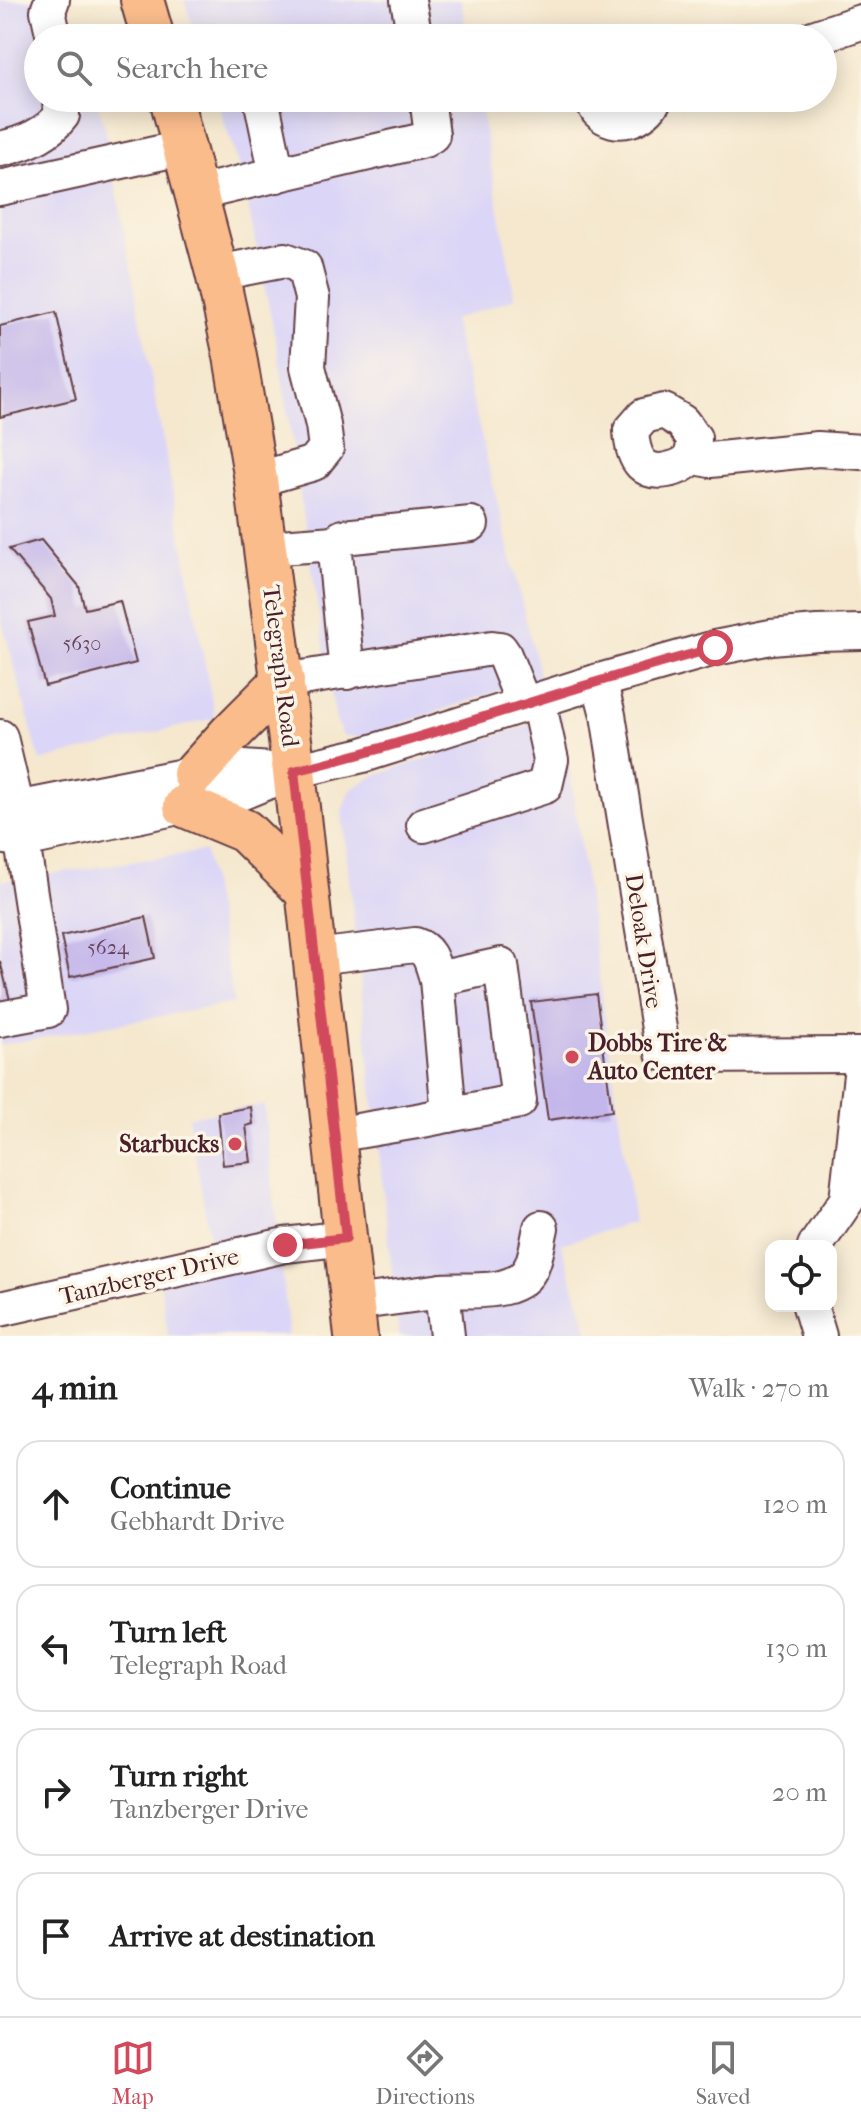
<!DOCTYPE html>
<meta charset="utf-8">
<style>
:root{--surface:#fff;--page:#f2f2f2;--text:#222;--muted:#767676;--line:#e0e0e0;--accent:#d1495b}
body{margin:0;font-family:"IM FELL French Canon",serif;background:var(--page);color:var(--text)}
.controls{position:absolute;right:24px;bottom:24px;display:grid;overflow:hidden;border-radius:16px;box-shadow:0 4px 20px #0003}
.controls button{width:72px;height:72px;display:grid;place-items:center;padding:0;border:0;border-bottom:2px solid var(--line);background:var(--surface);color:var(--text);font:40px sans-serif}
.stop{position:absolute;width:24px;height:24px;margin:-18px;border:6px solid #d1495b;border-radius:50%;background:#fff}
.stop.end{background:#d1495b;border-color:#fff;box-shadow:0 2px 8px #0008}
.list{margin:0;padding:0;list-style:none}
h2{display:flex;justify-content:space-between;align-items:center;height:104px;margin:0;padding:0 32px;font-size:34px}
h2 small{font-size:26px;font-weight:400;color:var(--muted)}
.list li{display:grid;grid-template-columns:52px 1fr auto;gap:24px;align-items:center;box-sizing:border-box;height:128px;margin:0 16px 16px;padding:0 16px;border:2px solid var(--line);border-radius:24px}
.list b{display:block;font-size:30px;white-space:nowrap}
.list p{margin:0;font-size:26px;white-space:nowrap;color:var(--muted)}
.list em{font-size:26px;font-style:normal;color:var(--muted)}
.icon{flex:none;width:44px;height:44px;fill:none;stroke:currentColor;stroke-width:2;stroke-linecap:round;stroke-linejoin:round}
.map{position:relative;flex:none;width:861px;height:1336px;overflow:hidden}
.search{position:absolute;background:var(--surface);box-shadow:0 4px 20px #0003;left:24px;right:24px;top:24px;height:88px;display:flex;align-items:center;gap:20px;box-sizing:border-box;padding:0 28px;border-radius:44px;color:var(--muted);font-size:30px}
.sheet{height:680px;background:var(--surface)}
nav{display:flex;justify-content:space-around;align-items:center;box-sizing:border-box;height:112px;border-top:2px solid var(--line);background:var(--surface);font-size:22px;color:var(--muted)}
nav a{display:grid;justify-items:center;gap:4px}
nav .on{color:var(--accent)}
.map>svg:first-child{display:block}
</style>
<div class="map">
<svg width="861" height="1336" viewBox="0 0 861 1336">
<rect width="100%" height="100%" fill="#fcf5e5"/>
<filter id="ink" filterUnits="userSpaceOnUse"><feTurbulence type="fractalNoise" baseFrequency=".0125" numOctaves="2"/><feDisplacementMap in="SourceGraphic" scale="16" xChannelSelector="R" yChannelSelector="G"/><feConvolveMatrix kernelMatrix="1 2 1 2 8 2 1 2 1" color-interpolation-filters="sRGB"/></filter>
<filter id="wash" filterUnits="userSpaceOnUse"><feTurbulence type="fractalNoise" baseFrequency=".006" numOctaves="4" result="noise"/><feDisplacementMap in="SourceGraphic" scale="32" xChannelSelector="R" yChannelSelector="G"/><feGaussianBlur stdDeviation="1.8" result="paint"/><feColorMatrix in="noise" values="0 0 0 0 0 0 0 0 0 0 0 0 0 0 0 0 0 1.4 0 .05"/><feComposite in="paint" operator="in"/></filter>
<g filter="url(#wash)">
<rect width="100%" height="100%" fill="#f5e8cf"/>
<g fill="#dbd6f7">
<path d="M 0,0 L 65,0 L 77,38 L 38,38 L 38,98 L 96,98 L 105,129 L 215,718 L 40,761 L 0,614 Z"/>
<path d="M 184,0 L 461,0 L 468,38 L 197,38 Z"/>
<path d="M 216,98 L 479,98 L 515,298 L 453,320 L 540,677 L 361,737 L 343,736 L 336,720 L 332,697 L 277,346 L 241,172 Z"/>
<path d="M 562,714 L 634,1222 L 561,1244 L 590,1336 L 399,1336 L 342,812 L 349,791 L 373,776 Z"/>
<path d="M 205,851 L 234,1003 L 0,1045 L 0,872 L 2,881 Z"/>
<path d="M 264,1105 L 289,1336 L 168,1336 L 161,1286 L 211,1243 L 188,1117 Z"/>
</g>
<g id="blocks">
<g fill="#c3b6eb">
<path d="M 56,312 L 76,399 L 0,417 L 0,326 Z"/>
<path d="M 41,540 L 79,586 L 85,609 L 120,601 L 136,663 L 45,686 L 28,622 L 55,616 L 51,599 L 9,549 Z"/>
<path d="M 146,917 L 155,958 L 70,977 L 61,936 Z"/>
<path d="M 0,961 L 10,1000 L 0,1002 Z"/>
<path d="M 596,994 L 612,1111 L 548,1120 L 531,1002 Z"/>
<path d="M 251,1107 L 253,1124 L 246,1126 L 251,1162 L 223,1165 L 218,1113 Z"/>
</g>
</g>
</g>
<g filter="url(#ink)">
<use href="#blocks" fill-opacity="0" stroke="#643d44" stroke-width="2"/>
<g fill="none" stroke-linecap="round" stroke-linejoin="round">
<defs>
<g id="minor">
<path d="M 52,0 L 48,11 L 54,38"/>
<path d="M 408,0 L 415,38"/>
<path d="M 813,38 L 861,22"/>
<path d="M 261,98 L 277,175"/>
<path d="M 592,98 C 594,102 595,107 598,111 C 616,130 645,119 655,98"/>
<path d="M 0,149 C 24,144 47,135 62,115 L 60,98"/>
<path d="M 0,188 L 186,147"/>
<path d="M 198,193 L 424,140 L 432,135 L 427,98"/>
<path d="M 217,273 L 285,260 L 304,267 L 312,298 L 308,367 L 323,425 L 326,448 L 314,463 L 256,480"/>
<path d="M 664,411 L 682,422 L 694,438 C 694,444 693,452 691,457 C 687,463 681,466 675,468 C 643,478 633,460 631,431 L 644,416 Z"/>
<path d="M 691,456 L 710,460 L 818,449 L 861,452"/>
<path d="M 266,548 L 334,543"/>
<path d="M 347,672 L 334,543 L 343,537 L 471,524"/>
<path d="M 283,681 L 492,648 L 500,649 L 504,655 L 524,705"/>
<path d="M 599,681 L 608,715 L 663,1053 L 678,1056 L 861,1055"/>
<path d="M 0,737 L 17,809 L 48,1010 L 0,1019"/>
<path d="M 0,817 L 17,809 L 229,767 L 285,771"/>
<path d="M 424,825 L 545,786 L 551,760 L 538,701"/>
<path d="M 0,836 L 23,840 L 235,795 L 294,771 L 363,755 L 599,681 L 715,648 L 771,637 L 817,633 L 861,632"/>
<path d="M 315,957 L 415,945 C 431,950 432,964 437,979 L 501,965 L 519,1101 L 417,1121 L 334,1135"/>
<path d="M 437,979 L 449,1115"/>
<path d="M 815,1246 L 847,1200 L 861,1075"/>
<path d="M 442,1291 C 469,1289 520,1297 532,1265 C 537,1253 538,1240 541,1228"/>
<path d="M 353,1303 L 442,1291 L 447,1336"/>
<path d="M 810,1306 L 819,1336"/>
<path d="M 0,1309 L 285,1245 L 346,1238"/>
</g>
<g id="major">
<path d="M 142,0 L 153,38"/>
<path d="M 171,98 L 217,273 L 235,356 L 256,480 L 294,771 L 356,1336"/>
<path d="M 194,774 L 231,733 L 283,681"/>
<path d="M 185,806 L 245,831 L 306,891"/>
</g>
</defs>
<use href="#minor" stroke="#643d44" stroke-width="38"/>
<use href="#major" stroke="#643d44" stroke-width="46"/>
<use href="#minor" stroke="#fff" stroke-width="34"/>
<use href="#major" stroke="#fabc8b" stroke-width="42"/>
</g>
</g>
<g fill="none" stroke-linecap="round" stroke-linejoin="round" filter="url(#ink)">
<path stroke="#d1495b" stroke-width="10" d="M 285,1245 L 346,1238 L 294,771 C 436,737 573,685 715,648"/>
</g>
<g fill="#d1495b" stroke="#fcf5e5" stroke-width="3">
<circle cx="572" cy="1057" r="8"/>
<circle cx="235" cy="1144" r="8"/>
</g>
<g text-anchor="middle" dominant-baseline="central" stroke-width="7" stroke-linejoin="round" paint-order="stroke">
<g font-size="20" fill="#68455b">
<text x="82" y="643">5630</text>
<text x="108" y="947">5624</text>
</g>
<g font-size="24" fill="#4a1f2b" stroke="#fcf5e5">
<text transform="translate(281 666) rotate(83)">Telegraph Road</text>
<text transform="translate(644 941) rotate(81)">Deloak Drive</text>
<text transform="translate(149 1276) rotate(-13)">Tanzberger Drive</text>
</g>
<g font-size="24" font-weight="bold" fill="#4a1f2b" stroke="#fcf5e5" text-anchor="start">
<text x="588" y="1043">Dobbs Tire &amp;<tspan x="588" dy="28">Auto Center</tspan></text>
<text x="219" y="1144" text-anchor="end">Starbucks</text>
</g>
</g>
</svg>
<div class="controls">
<button><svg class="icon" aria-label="locate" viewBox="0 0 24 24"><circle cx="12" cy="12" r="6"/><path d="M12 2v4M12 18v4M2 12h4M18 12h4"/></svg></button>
</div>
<div class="stop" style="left:715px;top:648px"></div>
<div class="stop end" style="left:285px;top:1245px"></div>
<div class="search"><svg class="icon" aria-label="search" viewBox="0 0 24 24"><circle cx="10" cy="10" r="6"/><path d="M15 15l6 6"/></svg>Search here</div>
</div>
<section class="sheet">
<h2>4 min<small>Walk · 270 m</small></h2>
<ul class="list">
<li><svg class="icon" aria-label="ahead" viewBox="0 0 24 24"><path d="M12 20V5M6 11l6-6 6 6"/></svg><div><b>Continue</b><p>Gebhardt Drive</p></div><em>120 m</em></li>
<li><svg class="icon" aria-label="left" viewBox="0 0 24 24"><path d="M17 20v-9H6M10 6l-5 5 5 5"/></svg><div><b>Turn left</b><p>Telegraph Road</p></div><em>130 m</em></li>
<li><svg class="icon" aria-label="right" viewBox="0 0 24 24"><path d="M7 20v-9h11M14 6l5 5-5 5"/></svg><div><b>Turn right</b><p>Tanzberger Drive</p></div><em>20 m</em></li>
<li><svg class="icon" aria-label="arrive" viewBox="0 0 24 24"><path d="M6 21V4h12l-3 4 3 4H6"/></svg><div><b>Arrive at destination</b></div></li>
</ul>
</section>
<nav>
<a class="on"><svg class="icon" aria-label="map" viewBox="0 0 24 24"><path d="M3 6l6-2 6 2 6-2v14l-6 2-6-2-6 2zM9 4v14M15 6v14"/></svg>Map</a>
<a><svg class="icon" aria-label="directions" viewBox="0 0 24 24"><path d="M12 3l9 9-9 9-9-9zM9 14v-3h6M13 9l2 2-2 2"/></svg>Directions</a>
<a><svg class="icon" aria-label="saved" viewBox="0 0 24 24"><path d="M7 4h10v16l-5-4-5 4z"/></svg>Saved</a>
</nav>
